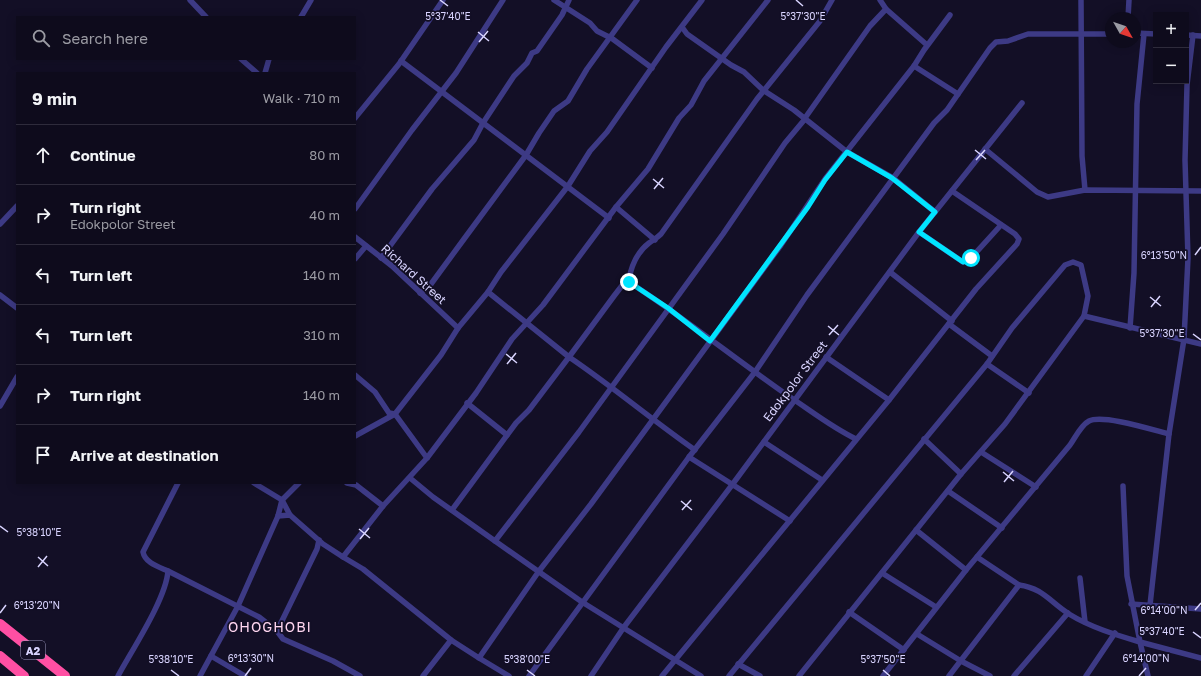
<!DOCTYPE html>
<meta charset="utf-8">
<style>
:root{--surface:#0e0b1c;--page:#1c1929;--text:#f1f3f6;--muted:#9b9ba3;--line:#2e2b3b}
body{margin:0;font-family:"Golos Text",sans-serif;background:var(--page);color:var(--text)}
.controls{position:absolute;right:12px;top:12px;display:grid;overflow:hidden;border-radius:0px;box-shadow:0 2px 10px #0003}
.controls button{width:36px;height:36px;display:grid;place-items:center;padding:0;border:0;border-bottom:1px solid var(--line);background:var(--surface);color:var(--text);font:20px sans-serif}
.compass{position:absolute;left:1105px;top:12px;width:36px;height:36px;border-radius:50%;background:var(--surface);box-shadow:0 2px 10px #0003;rotate:130deg}
.stop{position:absolute;width:12px;height:12px;margin:-9px;border:3px solid #00e5ff;border-radius:50%;background:#fff}
.stop.end{background:#00e5ff;border-color:#fff;box-shadow:0 1px 4px #0008}
.list{margin:0;padding:0;list-style:none}
h2{display:flex;justify-content:space-between;align-items:center;height:52px;margin:0;padding:0 16px;font-size:17px}
h2 small{font-size:13px;font-weight:400;color:var(--muted)}
.list li{display:grid;grid-template-columns:26px 1fr auto;gap:12px;align-items:center;box-sizing:border-box;height:60px;padding:0 16px;border-top:1px solid var(--line)}
.list b{display:block;font-size:15px;white-space:nowrap}
.list p{margin:0;font-size:13px;white-space:nowrap;color:var(--muted)}
.list em{font-size:13px;font-style:normal;color:var(--muted)}
.icon{flex:none;width:22px;height:22px;fill:none;stroke:currentColor;stroke-width:2;stroke-linecap:round;stroke-linejoin:round}
.map{position:relative;flex:none;width:1201px;height:676px;overflow:hidden}
.search{position:absolute;background:var(--surface);box-shadow:0 2px 10px #0003;left:16px;top:16px;width:340px;height:44px;display:flex;align-items:center;gap:10px;box-sizing:border-box;padding:0 14px;border-radius:0px;color:var(--muted);font-size:15px}
.panel{position:absolute;background:var(--surface);box-shadow:0 2px 10px #0003;left:16px;top:72px;width:340px;height:412px;border-radius:0px}
.map>svg:first-child{display:block}
</style>
<div class="map">
<svg width="1201" height="676" viewBox="0 0 1201 676">
<rect width="100%" height="100%" fill="#130f26"/>
<g fill="none" stroke-linecap="round" stroke-linejoin="round">
<g stroke="#3d3a85" stroke-width="5.5">
<path d="M 190,0 L 206,17"/>
<path d="M 554,0 L 590,23 L 597,31 L 609,37"/>
<path d="M 702,0 L 666,47 L 607,132 L 590,151 L 568,186 L 501,272 L 488,292 L 569,357 L 614,296 L 624,283 L 629,282 C 630,268 637,252 649,243 C 653,240 657,238 661,234 L 757,99 L 820,21 L 832,0"/>
<path d="M 880,0 L 886,9"/>
<path d="M 1081,0 L 1082,156 L 1085,190"/>
<path d="M 301,17 L 311,0"/>
<path d="M 1128,18 L 1129,0"/>
<path d="M 682,27 L 687,34 L 731,65 L 744,72 L 763,90 L 794,110 L 847,152 L 893,178 L 935,212"/>
<path d="M 1135,33 L 1156,34"/>
<path d="M 1186,35 L 1201,36"/>
<path d="M 610,37 L 652,68"/>
<path d="M 241,59 L 257,73"/>
<path d="M 401,61 L 609,218"/>
<path d="M 914,66 L 958,94"/>
<path d="M 265,73 L 269,59"/>
<path d="M 355,118 L 399,64 L 443,0"/>
<path d="M 805,118 L 870,26 L 886,9 L 927,45"/>
<path d="M 985,149 L 1037,192 L 1048,197 L 1085,190 L 1201,191"/>
<path d="M 616,207 L 655,240"/>
<path d="M 355,209 L 412,130 L 456,73 L 503,0"/>
<path d="M 0,224 L 17,206"/>
<path d="M 919,232 L 963,262 L 971,258 L 1001,225"/>
<path d="M 355,237 L 392,266 L 458,328"/>
<path d="M 381,258 L 432,189 L 474,140 L 483,123 L 514,76 L 527,63 L 532,53 L 537,51 L 562,15 L 569,0"/>
<path d="M 355,259 L 366,246"/>
<path d="M 890,272 L 952,321"/>
<path d="M 629,282 C 683,317 734,358 787,395 C 810,410 831,427 856,439"/>
<path d="M 420,293 L 431,284 L 464,239 L 526,155 L 539,133 L 554,111 L 568,101 L 587,69 L 637,0"/>
<path d="M 0,295 L 17,308"/>
<path d="M 949,324 L 992,356"/>
<path d="M 1130,328 L 1134,273 L 1137,104 L 1144,34"/>
<path d="M 826,357 L 889,400"/>
<path d="M 987,364 L 1029,393"/>
<path d="M 355,375 L 375,392 L 389,413 L 395,414 L 427,458"/>
<path d="M 467,403 L 507,435"/>
<path d="M 0,406 L 17,377"/>
<path d="M 355,436 L 395,414 L 441,355 L 458,328 L 488,292"/>
<path d="M 924,439 L 961,474"/>
<path d="M 764,442 L 822,480"/>
<path d="M 981,452 L 1036,487"/>
<path d="M 689,457 L 790,521"/>
<path d="M 410,478 L 433,497 L 495,541"/>
<path d="M 254,483 L 282,500 L 290,515"/>
<path d="M 347,483 L 356,485 L 383,506"/>
<path d="M 1123,486 L 1127,576 L 1140,642 L 1201,658"/>
<path d="M 948,491 L 1002,528"/>
<path d="M 452,510 L 516,423 L 529,410 L 569,357 C 612,386 652,420 695,450"/>
<path d="M 278,516 L 290,515 L 323,544 L 343,557"/>
<path d="M 916,530 L 966,570"/>
<path d="M 977,557 L 1019,585"/>
<path d="M 168,571 L 259,617 L 277,631 L 283,639 L 333,661 L 360,676"/>
<path d="M 882,573 L 936,607"/>
<path d="M 1080,578 L 1085,622"/>
<path d="M 1131,604 L 1201,609"/>
<path d="M 1150,605 L 1169,434"/>
<path d="M 849,612 L 904,650"/>
<path d="M 277,631 L 317,549 L 319,540"/>
<path d="M 917,634 L 961,661 L 990,676"/>
<path d="M 211,656 L 245,676"/>
<path d="M 479,658 L 451,640 L 363,569 L 343,557 L 383,506 L 427,458 L 476,393 L 512,339 L 543,305 L 616,207 L 648,169 L 679,118 L 691,105 L 704,81 L 768,0"/>
<path d="M 738,664 L 760,676"/>
<path d="M 118,676 C 132,650 166,599 168,571 C 159,567 145,563 143,552 L 178,483"/>
<path d="M 200,676 L 238,606 L 278,516 L 282,500 L 299,483"/>
<path d="M 423,676 L 451,640"/>
<path d="M 509,676 L 479,658 L 539,571 L 591,504 L 781,245 L 825,179 L 914,66 L 924,50 L 950,15"/>
<path d="M 529,676 L 689,457 L 755,372 L 807,295 L 934,123 L 947,110 L 990,48 L 996,42 L 1008,41 L 1028,34 L 1111,34"/>
<path d="M 591,676 L 624,627 L 732,485 L 919,232 L 1022,103"/>
<path d="M 662,676 L 889,400 L 976,289 L 1017,244 L 1019,239 L 1015,234 L 952,191"/>
<path d="M 701,676 L 582,602 L 495,541 L 579,432 L 723,234 L 785,143 L 805,119"/>
<path d="M 729,676 L 987,364 L 1012,328 L 1065,265 L 1073,262 L 1081,265 L 1088,296 L 1084,316 L 1201,344"/>
<path d="M 799,676 L 961,474 L 1005,424 L 1084,316"/>
<path d="M 883,676 L 966,570 L 1070,445 C 1075,438 1081,425 1089,421 C 1103,414 1153,430 1169,434 L 1184,339 L 1188,258 L 1185,160 L 1187,85 L 1193,35"/>
<path d="M 949,676 L 1019,585 C 1043,588 1051,603 1069,614 C 1090,627 1116,635 1140,642 L 1148,676"/>
<path d="M 1014,676 L 1068,613"/>
<path d="M 1086,676 L 1115,633"/>
</g>
<g stroke="#ff4fa3" stroke-width="10">
<path d="M 0,624 L 65,676"/>
<path d="M 0,656 L 24,676"/>
</g>
</g>
<g fill="none" stroke-linecap="round" stroke-linejoin="round">
<path stroke="#00e5ff" stroke-width="5" d="M 629,282 L 668,308 L 710,341 L 808,207 L 825,180 L 847,152 L 892,178 L 935,212 L 919,232 L 963,262 L 971,258"/>
</g>
<path fill="none" stroke="#d9d4ff" stroke-width="1.5" d="M 440,0 L 448,6M 796,0 L 803,6M 478,32 L 489,41M 479,42 L 488,31M 975,150 L 986,159M 976,160 L 985,150M 653,179 L 664,188M 654,189 L 663,178M 1195,255 L 1201,247M 1150,297 L 1161,306M 1151,307 L 1160,296M 828,326 L 839,335M 1193,334 L 1201,340M 829,335 L 838,325M 506,354 L 517,363M 507,364 L 516,353M 1003,472 L 1014,481M 1004,482 L 1013,471M 681,501 L 692,510M 682,510 L 691,500M 0,526 L 8,532M 359,529 L 370,538M 360,539 L 369,528M 38,557 L 48,566M 38,567 L 47,556M 1195,610 L 1201,603M 0,613 L 6,605M 1193,632 L 1201,638M 171,670 L 179,676M 527,670 L 535,676M 883,670 L 890,676M 245,676 L 251,668M 1139,676 L 1146,668"/>
<g text-anchor="middle" dominant-baseline="central" stroke-width="3.5" stroke-linejoin="round" paint-order="stroke">
<rect fill="#130f26" stroke="#9e99be" stroke-width="1" x="21" y="641" width="24" height="18" rx="3"/>
<g font-size="11" font-weight="bold" fill="#d9d4ff">
<text x="33" y="650">A2</text>
</g>
<g font-size="12" fill="#d9d4ff" stroke="#130f26">
<text transform="translate(414 274) rotate(42)">Richard Street</text>
<text transform="translate(795 381) rotate(-53)">Edokpolor Street</text>
</g>
<g font-size="14" letter-spacing="1" fill="#ffd6f0" stroke="#130f26">
<text x="270" y="626">OHOGHOBI</text>
</g>
</g>
<g font-size="10" text-anchor="middle" fill="#d9d4ff" stroke="#130f26" stroke-width="3.5" stroke-linejoin="round" paint-order="stroke">
<text x="448" y="20">5°37'40"E</text>
<text x="803" y="20">5°37'30"E</text>
<text x="1164" y="259">6°13'50"N</text>
<text x="1162" y="337">5°37'30"E</text>
<text x="39" y="536">5°38'10"E</text>
<text x="37" y="609">6°13'20"N</text>
<text x="1164" y="614">6°14'00"N</text>
<text x="1162" y="635">5°37'40"E</text>
<text x="251" y="662">6°13'30"N</text>
<text x="1146" y="662">6°14'00"N</text>
<text x="171" y="663">5°38'10"E</text>
<text x="527" y="663">5°38'00"E</text>
<text x="883" y="663">5°37'50"E</text>
</g>
</svg>
<div class="controls">
<button>+</button>
<button>−</button>
</div>
<svg class="compass" viewBox="-18 -18 36 36"><path d="M0-13l5 13h-10z" fill="#e53935"/><path d="M0 13l5-13h-10z" fill="#9b9ba3"/></svg>
<div class="stop" style="left:971px;top:258px"></div>
<div class="stop end" style="left:629px;top:282px"></div>
<div class="search"><svg class="icon" aria-label="search" viewBox="0 0 24 24"><circle cx="10" cy="10" r="6"/><path d="M15 15l6 6"/></svg>Search here</div>
<section class="panel">
<h2>9 min<small>Walk · 710 m</small></h2>
<ul class="list">
<li><svg class="icon" aria-label="ahead" viewBox="0 0 24 24"><path d="M12 20V5M6 11l6-6 6 6"/></svg><div><b>Continue</b></div><em>80 m</em></li>
<li><svg class="icon" aria-label="right" viewBox="0 0 24 24"><path d="M7 20v-9h11M14 6l5 5-5 5"/></svg><div><b>Turn right</b><p>Edokpolor Street</p></div><em>40 m</em></li>
<li><svg class="icon" aria-label="left" viewBox="0 0 24 24"><path d="M17 20v-9H6M10 6l-5 5 5 5"/></svg><div><b>Turn left</b></div><em>140 m</em></li>
<li><svg class="icon" aria-label="left" viewBox="0 0 24 24"><path d="M17 20v-9H6M10 6l-5 5 5 5"/></svg><div><b>Turn left</b></div><em>310 m</em></li>
<li><svg class="icon" aria-label="right" viewBox="0 0 24 24"><path d="M7 20v-9h11M14 6l5 5-5 5"/></svg><div><b>Turn right</b></div><em>140 m</em></li>
<li><svg class="icon" aria-label="arrive" viewBox="0 0 24 24"><path d="M6 21V4h12l-3 4 3 4H6"/></svg><div><b>Arrive at destination</b></div></li>
</ul>
</section>
</div>
